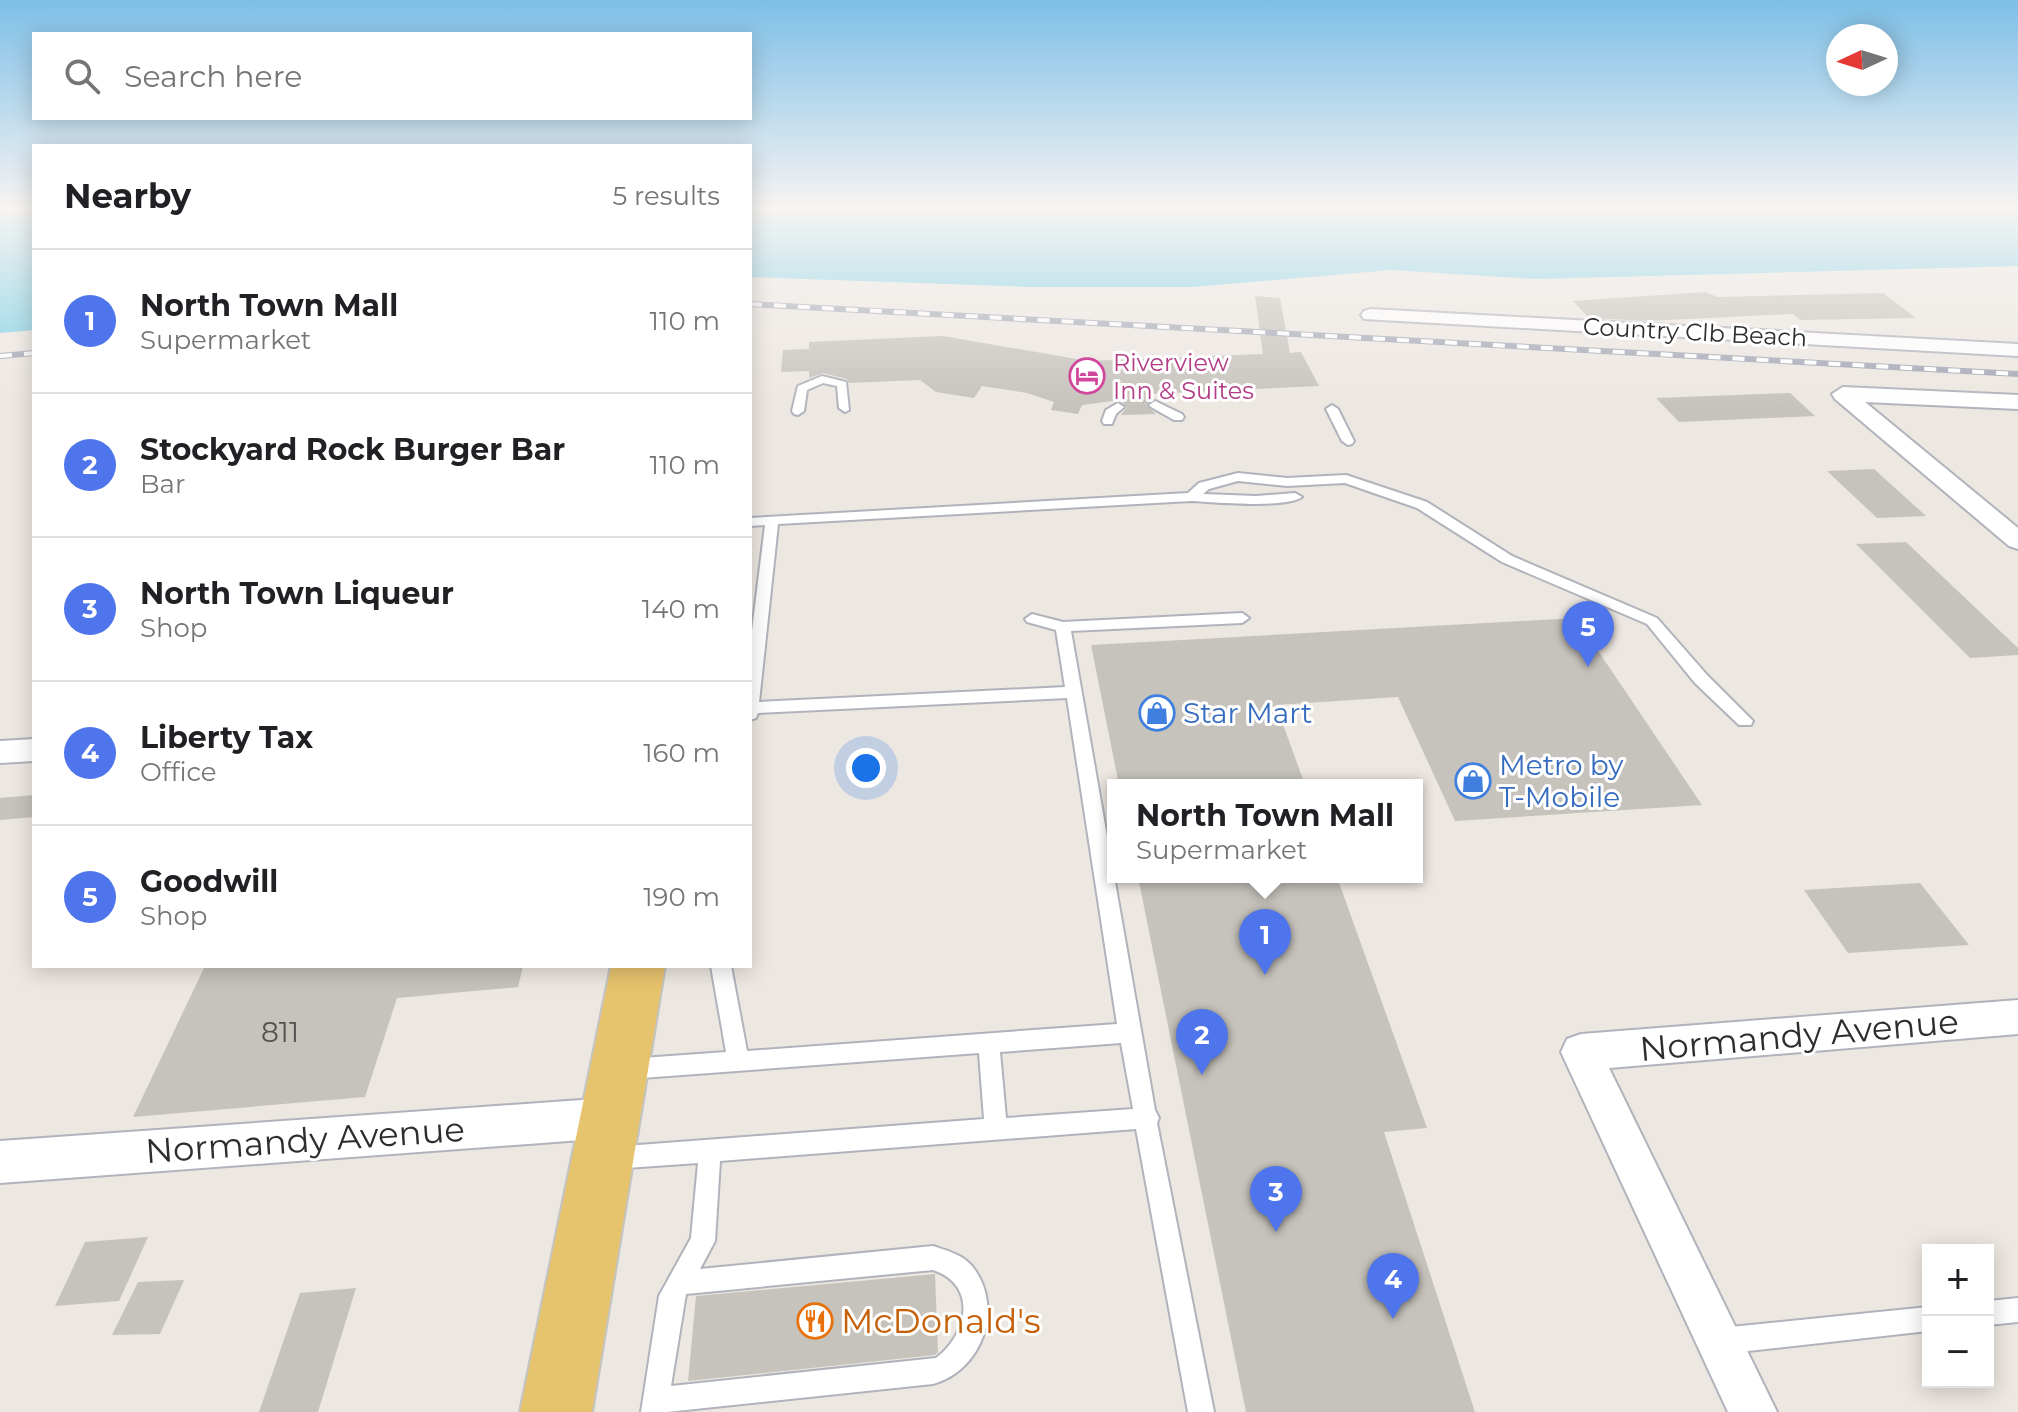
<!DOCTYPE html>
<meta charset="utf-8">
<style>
:root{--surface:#fff;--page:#f2f2f2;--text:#202124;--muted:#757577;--line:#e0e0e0;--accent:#4f75ec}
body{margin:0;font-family:Montserrat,sans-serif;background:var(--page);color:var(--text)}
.controls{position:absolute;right:24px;bottom:24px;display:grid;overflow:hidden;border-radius:0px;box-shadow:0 4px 20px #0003}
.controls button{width:72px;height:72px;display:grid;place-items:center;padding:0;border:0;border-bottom:2px solid var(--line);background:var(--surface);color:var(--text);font:40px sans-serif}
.compass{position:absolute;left:1826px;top:24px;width:72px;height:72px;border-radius:50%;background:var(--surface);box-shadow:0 4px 20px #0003;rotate:266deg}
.you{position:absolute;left:866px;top:768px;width:28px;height:28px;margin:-20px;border:6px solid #fff;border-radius:50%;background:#1a73e8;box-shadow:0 0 0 12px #1a73e833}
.badge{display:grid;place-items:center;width:52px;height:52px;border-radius:50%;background:var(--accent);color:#fff;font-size:26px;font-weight:700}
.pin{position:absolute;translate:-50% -66px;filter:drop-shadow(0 2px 4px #0008)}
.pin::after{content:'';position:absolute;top:42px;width:28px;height:24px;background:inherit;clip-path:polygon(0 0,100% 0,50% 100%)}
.popup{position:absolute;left:1107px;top:779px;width:316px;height:104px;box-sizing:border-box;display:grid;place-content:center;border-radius:0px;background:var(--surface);filter:drop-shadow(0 2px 6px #0005);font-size:26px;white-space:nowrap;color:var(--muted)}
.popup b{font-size:30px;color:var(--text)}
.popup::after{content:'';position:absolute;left:50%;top:100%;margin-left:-16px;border:16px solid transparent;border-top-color:var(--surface)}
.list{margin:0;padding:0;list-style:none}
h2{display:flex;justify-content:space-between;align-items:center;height:104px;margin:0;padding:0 32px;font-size:34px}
h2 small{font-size:26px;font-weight:400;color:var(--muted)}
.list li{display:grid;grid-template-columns:52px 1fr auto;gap:24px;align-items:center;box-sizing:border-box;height:144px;padding:0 32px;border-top:2px solid var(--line)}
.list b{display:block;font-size:30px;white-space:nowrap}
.list p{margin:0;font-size:26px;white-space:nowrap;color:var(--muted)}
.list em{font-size:26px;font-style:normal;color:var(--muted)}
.icon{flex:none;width:44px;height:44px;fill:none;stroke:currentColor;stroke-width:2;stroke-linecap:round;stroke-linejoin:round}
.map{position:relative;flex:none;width:2018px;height:1412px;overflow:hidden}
.search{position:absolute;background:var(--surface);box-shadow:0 4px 20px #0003;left:32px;top:32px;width:720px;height:88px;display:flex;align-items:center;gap:20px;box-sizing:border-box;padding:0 28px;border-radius:0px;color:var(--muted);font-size:30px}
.panel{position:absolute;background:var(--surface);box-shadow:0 4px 20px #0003;left:32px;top:144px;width:720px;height:824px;border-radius:0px}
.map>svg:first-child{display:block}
</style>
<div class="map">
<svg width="2018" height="1412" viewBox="0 0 2018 1412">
<rect width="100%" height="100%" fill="#ede7e1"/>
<g fill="#7dd0e6">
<path d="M 750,210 L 2018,210 L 2018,266 L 1536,279 L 1391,270 L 1193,287 L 1031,287 L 750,277 Z"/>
<path d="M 34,213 L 34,330 L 0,333 L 0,213 Z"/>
</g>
<g fill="#c6c2bc">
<path d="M 1705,292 L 1718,297 L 1883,293 L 1916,318 L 1800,320 L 1793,314 L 1647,321 L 1589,318 L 1573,301 Z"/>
<path d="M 1255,296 L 1280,298 L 1290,353 L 1301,352 L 1319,386 L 1151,394 L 1153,399 L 1146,405 L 1156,414 L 1121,415 L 1127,407 L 1120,400 L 1082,405 L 1078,414 L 1051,410 L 1054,402 L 1027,393 L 982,386 L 974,398 L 936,392 L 920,380 L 849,383 L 847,379 L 823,373 L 809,378 L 809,371 L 781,372 L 783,350 L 809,349 L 809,342 L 943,336 L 1088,361 L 1263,354 Z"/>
<path d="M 1790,393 L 1815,416 L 1679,422 L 1656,398 Z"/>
<path d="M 1874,469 L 1926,516 L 1877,518 L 1827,471 Z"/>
<path d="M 1906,542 L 2018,648 L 2018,655 L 1970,658 L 1856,544 Z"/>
<path d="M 1576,618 L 1702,805 L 1455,821 L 1398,697 L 1276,705 L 1305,785 L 1119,785 L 1091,645 Z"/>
<path d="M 34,795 L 34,817 L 0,820 L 0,798 Z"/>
<path d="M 1138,877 L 1337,877 L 1427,1128 L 1384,1132 L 1475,1412 L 1246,1412 Z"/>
<path d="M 1920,883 L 1969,945 L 1848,953 L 1804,890 Z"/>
<path d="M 205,966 L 523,966 L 518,987 L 397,998 L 365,1097 L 133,1117 Z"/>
<path d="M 148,1237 L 119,1301 L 55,1306 L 85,1242 Z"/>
<path d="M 935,1274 L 938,1352 L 935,1355 L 688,1381 L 696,1296 Z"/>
<path d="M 184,1280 L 160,1334 L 112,1335 L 138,1282 Z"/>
<path d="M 356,1288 L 318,1412 L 259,1412 L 300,1293 Z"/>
</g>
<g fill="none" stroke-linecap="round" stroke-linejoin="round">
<defs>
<g id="lane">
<path d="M 822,376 L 846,382 L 849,410 L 845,412 L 839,408 L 837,386 L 823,383 L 807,390 L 804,411 L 798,415 L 794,414 L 792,411 L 798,386 Z"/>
<path d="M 1155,401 L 1182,414 L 1184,417 L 1182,420 L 1174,420 L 1151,407 L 1149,405 Z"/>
<path d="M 1118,403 L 1124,407 L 1116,414 L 1112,424 L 1104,424 L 1102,421 L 1106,410 Z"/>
<path d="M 1332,405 L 1338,409 L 1354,441 L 1352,444 L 1348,445 L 1342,441 L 1326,409 Z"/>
<path d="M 1238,473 L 1287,478 L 1346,475 L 1427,502 L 1512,556 L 1657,618 L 1707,675 L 1753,721 L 1751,725 L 1739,725 L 1695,683 L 1647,624 L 1502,562 L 1417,508 L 1345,483 L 1287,486 L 1238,481 L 1209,489 L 1203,494 L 1256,496 L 1295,493 L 1302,497 C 1284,509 1215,502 1191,501 L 778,524 L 759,702 L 1065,687 L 1056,630 L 1027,622 L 1025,619 L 1032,614 L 1063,622 L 1242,613 L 1249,618 L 1242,623 L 1071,631 L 1155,1110 L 1159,1118 L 1157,1123 L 1214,1412 L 1188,1412 L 1136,1129 L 720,1161 L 715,1241 L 700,1269 L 933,1246 C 947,1251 962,1254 972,1266 C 1005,1307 982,1371 933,1384 L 667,1412 L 641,1412 L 659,1296 L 691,1238 L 698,1163 L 612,1169 L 604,1166 L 601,1158 L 604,1150 L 612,1147 L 984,1119 L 979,1053 L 628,1079 L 621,1076 L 617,1069 L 621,1062 L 628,1059 L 726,1052 L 711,966 L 731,966 L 747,1051 L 1117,1024 L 1067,698 L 758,713 L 756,718 L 750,720 L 750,647 L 765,525 L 750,526 L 750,518 L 1188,493 L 1199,483 ZM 1121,1043 L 1133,1109 L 1006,1118 L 1000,1052 ZM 933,1270 C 978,1285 968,1334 936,1358 L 671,1386 L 686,1294 Z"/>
<path d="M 2018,1298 L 2018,1322 L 1988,1325 L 1988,1301 Z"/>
<path d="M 1928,1307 L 1928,1331 L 1721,1354 L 1712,1350 L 1708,1341 L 1712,1332 L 1721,1328 Z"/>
</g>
<g id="street">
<path d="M 1371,309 L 2018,344 L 2018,356 L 1364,319 L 1361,315 L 1364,311 Z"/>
<path d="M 1843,387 L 2018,395 L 2018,409 L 1865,402 L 2018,528 L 2018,549 L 2009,546 L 1835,399 L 1832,394 Z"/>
<path d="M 34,739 L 34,761 L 0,763 L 0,741 Z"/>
<path d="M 2018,1000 L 2018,1034 L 1609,1068 L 1777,1412 L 1728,1412 L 1561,1052 L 1567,1039 L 1581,1034 Z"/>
<path d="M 609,1098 L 623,1104 L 629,1118 L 623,1132 L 609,1138 L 0,1183 L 0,1141 Z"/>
</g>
<path id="primary" d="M 611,966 L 665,966 L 592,1412 L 520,1412 Z"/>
</defs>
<use href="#lane" stroke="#b1b3bc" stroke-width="4"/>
<use href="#street" stroke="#b1b3bc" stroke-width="4"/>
<use href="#primary" stroke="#c4c4c4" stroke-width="4"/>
<use href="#lane" fill="#fff" fill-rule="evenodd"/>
<use href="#street" fill="#fff" fill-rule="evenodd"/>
<use href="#primary" fill="#e6c36d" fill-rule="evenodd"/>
<defs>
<g id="rail">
<path d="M 750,304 L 2018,374"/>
<path d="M 0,356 L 34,353"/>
</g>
</defs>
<use href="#rail" stroke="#a3a7b5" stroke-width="6"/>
<use href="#rail" stroke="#fff" stroke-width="4" stroke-dasharray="12" stroke-linecap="butt"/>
</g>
<linearGradient id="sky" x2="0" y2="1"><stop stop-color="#7dbfe7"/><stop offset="0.51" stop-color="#f7f4f2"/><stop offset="1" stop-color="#f7f4f2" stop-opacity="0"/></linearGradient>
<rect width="2018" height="408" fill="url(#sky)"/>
<defs>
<symbol id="hotel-ring" viewBox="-11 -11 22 22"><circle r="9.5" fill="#fff" stroke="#d1479c" stroke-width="1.5"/><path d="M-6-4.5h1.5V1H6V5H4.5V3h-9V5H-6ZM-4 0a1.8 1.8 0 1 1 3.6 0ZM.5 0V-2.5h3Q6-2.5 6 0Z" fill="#d1479c"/></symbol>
<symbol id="shop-ring" viewBox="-11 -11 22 22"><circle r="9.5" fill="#fff" stroke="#3f7fe0" stroke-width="1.5"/><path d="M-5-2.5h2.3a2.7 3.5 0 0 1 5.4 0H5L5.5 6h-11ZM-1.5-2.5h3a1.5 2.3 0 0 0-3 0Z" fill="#3f7fe0"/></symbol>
<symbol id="restaurant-ring" viewBox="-11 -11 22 22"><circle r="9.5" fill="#fff" stroke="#e8710a" stroke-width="1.5"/><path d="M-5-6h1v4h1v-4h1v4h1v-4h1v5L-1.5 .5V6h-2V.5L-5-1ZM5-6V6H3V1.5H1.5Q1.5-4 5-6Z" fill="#e8710a"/></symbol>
</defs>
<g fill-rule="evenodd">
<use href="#hotel-ring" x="1067" y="356" width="40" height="40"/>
<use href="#shop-ring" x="1137" y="693" width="40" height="40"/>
<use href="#shop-ring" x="1453" y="761" width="40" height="40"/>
<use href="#restaurant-ring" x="795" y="1301" width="40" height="40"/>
</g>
<g text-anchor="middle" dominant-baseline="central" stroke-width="6" stroke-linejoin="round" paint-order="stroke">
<g font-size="24" fill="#2d2d2d" stroke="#fff">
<text transform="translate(1695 332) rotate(3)">Country Clb Beach</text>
</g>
<g font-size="24" fill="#b23c85" stroke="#fff" text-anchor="start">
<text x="1113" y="362">Riverview<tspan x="1113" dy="28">Inn &amp; Suites</tspan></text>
</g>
<g font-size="28" fill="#366cbe" stroke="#fff" text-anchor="start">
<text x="1183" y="713">Star Mart</text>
<text x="1499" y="765">Metro by<tspan x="1499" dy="32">T-Mobile</tspan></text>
</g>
<g font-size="28" fill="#535251">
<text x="280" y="1032">811</text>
</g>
<g font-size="34" fill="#2d2d2d" stroke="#fff">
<text transform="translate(1799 1035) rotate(-5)">Normandy Avenue</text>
<text transform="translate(305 1140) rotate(-4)">Normandy Avenue</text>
</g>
<g font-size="34" fill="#c56008" stroke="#fff" text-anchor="start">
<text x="841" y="1321">McDonald's</text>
</g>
</g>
</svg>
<div class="controls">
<button>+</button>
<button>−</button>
</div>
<svg class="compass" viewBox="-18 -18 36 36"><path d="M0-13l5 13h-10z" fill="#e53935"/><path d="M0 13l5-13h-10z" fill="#757577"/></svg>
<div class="you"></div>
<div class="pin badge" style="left:1265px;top:975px">1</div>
<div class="popup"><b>North Town Mall</b>Supermarket</div>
<div class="pin badge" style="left:1202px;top:1075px">2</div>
<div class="pin badge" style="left:1276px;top:1232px">3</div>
<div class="pin badge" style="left:1393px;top:1319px">4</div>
<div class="pin badge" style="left:1588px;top:667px">5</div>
<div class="search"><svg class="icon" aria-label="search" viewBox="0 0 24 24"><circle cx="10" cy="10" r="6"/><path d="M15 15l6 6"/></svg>Search here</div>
<section class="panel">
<h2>Nearby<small>5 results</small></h2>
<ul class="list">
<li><span class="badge">1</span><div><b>North Town Mall</b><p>Supermarket</p></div><em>110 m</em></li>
<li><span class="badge">2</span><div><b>Stockyard Rock Burger Bar</b><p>Bar</p></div><em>110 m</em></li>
<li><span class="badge">3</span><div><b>North Town Liqueur</b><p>Shop</p></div><em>140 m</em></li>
<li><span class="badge">4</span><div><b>Liberty Tax</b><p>Office</p></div><em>160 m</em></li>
<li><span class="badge">5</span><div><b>Goodwill</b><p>Shop</p></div><em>190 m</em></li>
</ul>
</section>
</div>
